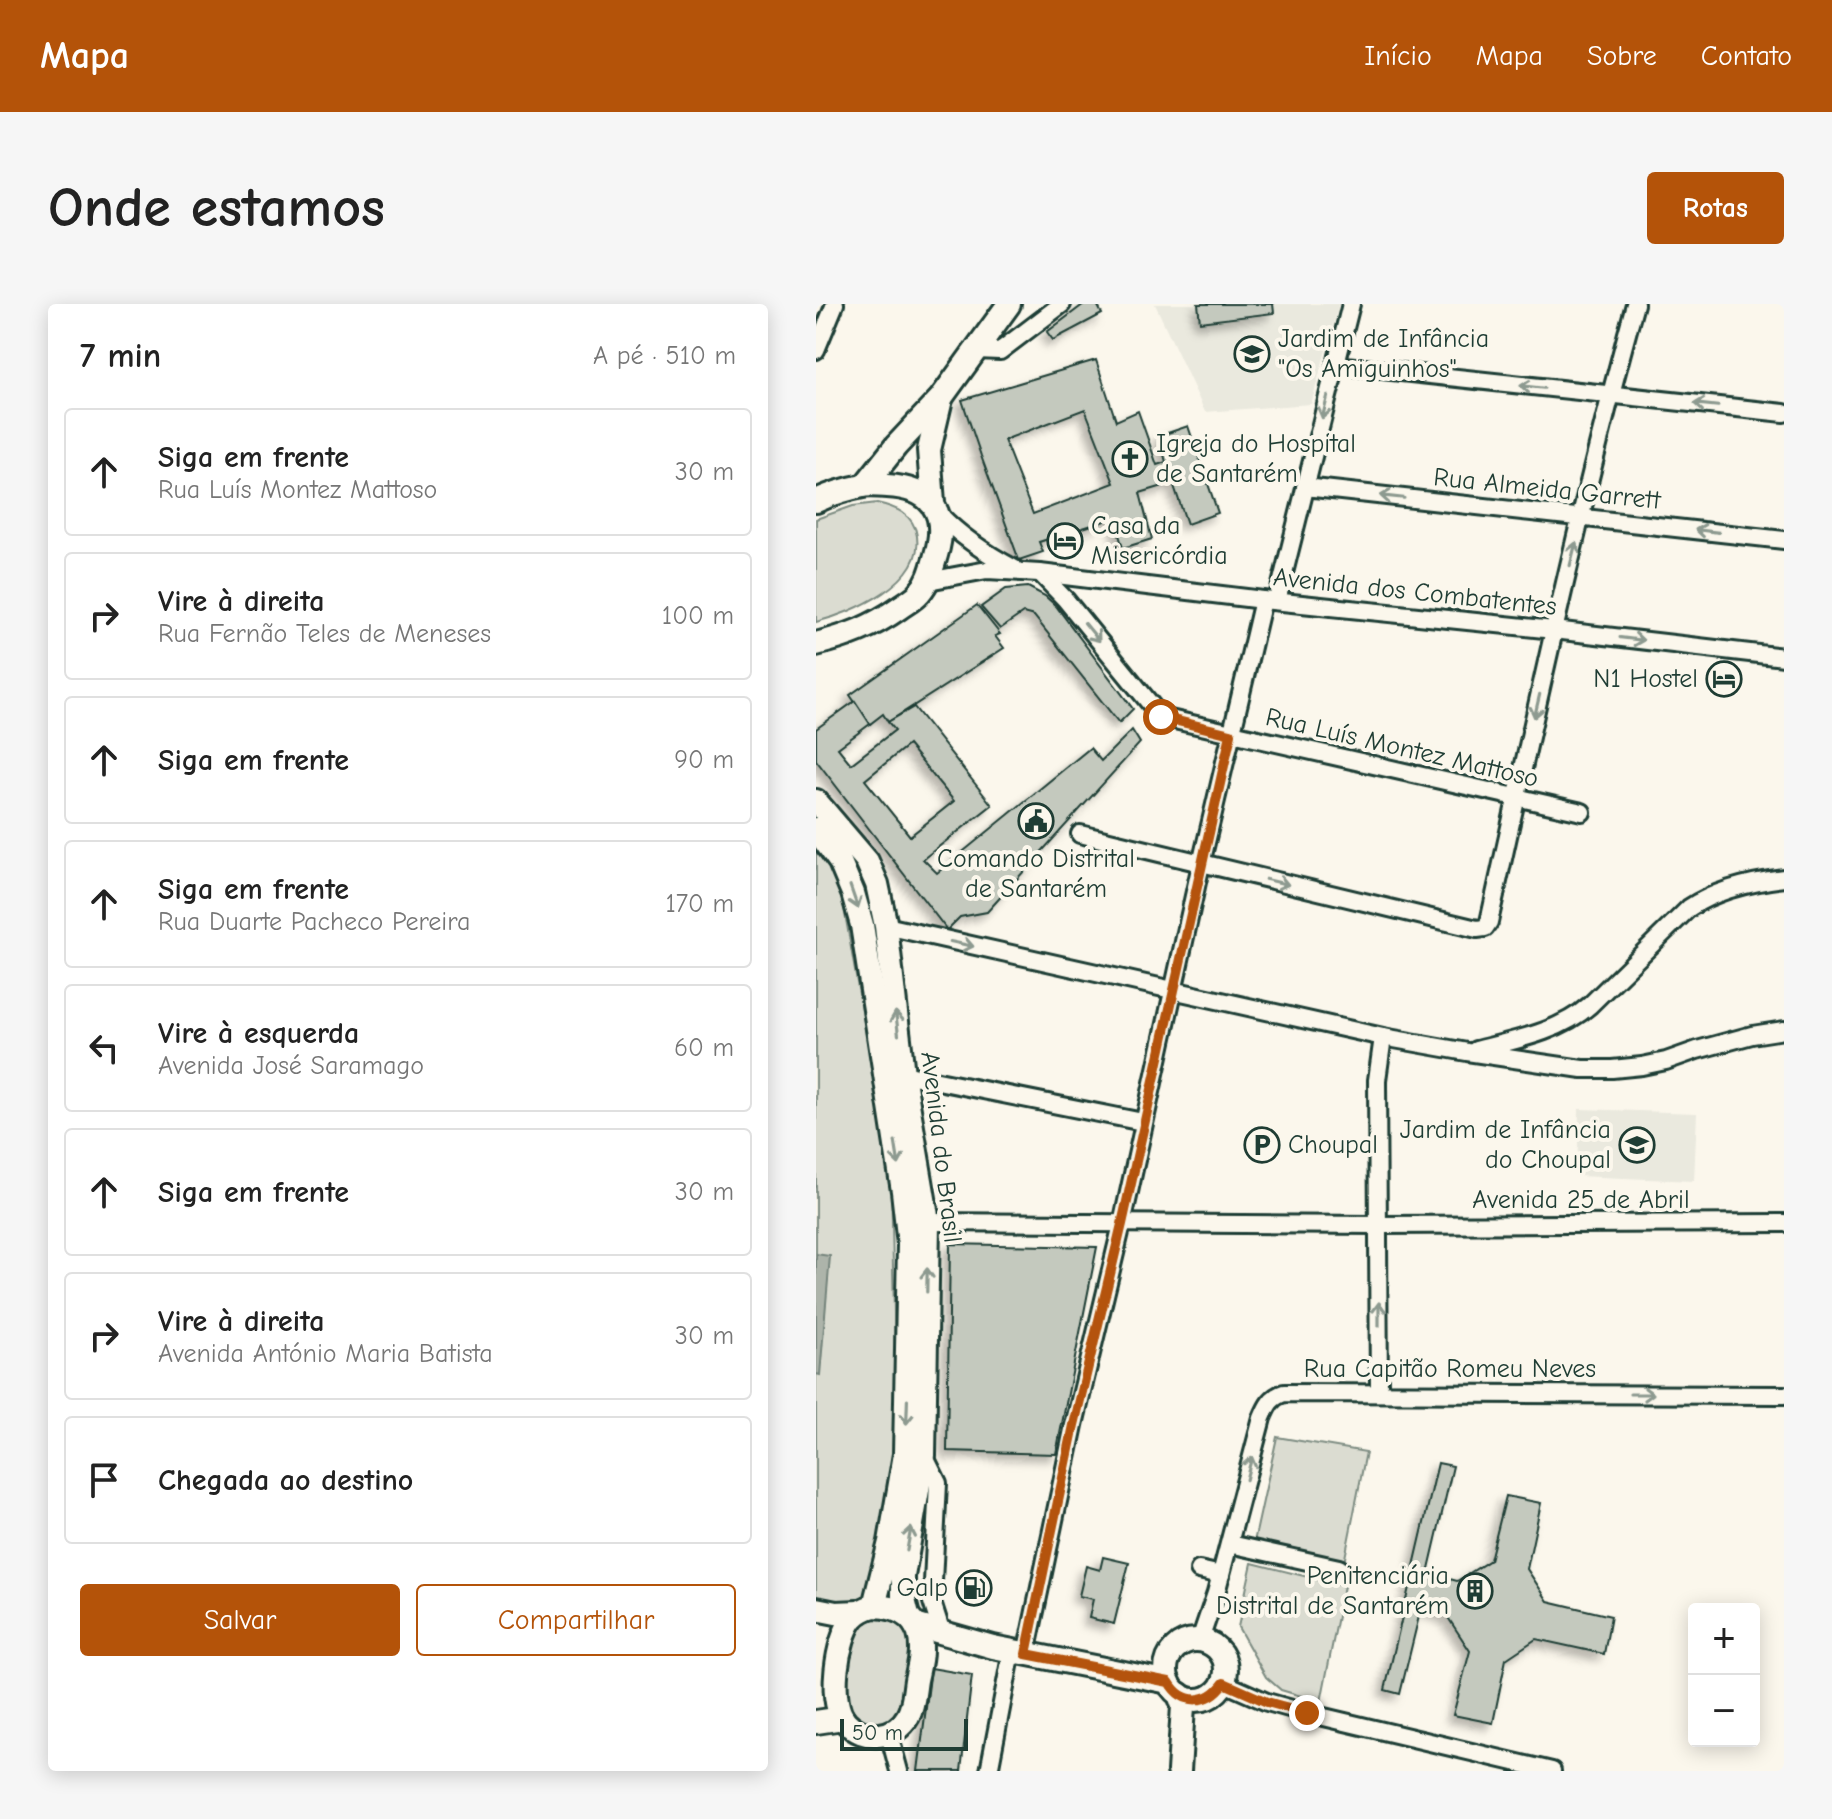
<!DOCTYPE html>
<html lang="pt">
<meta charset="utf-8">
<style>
:root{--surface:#fff;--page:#f6f6f6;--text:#222;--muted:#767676;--line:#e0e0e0;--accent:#b45309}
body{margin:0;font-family:"Comic Neue",sans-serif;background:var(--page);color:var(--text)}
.controls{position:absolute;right:24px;bottom:24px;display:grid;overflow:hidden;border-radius:8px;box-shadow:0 4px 20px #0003}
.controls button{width:72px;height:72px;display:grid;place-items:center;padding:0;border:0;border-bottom:2px solid var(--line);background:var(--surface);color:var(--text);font:40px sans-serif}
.scale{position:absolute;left:24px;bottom:20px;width:128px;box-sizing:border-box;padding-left:8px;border:4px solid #1f3d34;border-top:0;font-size:22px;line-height:28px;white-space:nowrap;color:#1f3d34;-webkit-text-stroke:6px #fbf7ec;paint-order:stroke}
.stop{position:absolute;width:24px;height:24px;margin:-18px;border:6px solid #b45309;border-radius:50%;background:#fff}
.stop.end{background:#b45309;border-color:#fff;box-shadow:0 2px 8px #0008}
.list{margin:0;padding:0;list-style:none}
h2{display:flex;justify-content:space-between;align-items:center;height:104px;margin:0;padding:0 32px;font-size:34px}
h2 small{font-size:26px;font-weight:400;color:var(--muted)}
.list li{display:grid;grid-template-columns:52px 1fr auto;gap:24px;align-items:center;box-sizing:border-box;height:128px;margin:0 16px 16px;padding:0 16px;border:2px solid var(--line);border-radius:8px}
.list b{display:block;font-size:30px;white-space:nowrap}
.list p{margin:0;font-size:26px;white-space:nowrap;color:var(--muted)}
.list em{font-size:26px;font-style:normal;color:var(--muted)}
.actions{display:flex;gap:16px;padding:24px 32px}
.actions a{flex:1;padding:18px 0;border:2px solid var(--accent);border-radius:8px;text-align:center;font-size:28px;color:var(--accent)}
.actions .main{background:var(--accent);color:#fff}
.icon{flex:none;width:44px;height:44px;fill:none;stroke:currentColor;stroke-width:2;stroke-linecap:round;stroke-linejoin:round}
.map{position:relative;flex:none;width:968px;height:1467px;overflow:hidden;border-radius:8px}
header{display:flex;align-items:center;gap:48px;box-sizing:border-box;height:112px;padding:0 40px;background:var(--accent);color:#fff}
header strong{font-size:38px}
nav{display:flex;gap:44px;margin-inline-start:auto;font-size:28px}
.intro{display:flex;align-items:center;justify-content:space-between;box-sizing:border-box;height:192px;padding:0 48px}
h1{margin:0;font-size:56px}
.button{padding:20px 36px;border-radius:8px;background:var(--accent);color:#fff;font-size:28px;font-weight:700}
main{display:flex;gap:48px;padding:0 48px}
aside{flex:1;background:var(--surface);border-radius:8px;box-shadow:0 4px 20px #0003}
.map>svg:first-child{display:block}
</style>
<header>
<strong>Mapa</strong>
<nav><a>Início</a><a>Mapa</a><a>Sobre</a><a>Contato</a></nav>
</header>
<div class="intro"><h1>Onde estamos</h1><a class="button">Rotas</a></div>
<main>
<aside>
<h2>7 min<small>A pé · 510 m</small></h2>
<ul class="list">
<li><svg class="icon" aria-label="ahead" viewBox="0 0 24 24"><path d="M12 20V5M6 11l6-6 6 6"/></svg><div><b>Siga em frente</b><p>Rua Luís Montez Mattoso</p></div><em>30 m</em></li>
<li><svg class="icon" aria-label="right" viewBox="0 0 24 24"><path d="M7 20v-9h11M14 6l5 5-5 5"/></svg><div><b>Vire à direita</b><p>Rua Fernão Teles de Meneses</p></div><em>100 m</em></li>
<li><svg class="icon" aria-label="ahead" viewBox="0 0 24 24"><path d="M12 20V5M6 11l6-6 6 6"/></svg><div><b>Siga em frente</b></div><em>90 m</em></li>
<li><svg class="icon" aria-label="ahead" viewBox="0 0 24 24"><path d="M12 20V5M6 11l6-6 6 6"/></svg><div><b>Siga em frente</b><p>Rua Duarte Pacheco Pereira</p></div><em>170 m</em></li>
<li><svg class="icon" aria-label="left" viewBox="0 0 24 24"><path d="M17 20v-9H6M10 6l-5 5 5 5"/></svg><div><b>Vire à esquerda</b><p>Avenida José Saramago</p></div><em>60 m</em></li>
<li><svg class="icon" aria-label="ahead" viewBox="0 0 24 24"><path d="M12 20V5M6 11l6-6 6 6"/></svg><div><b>Siga em frente</b></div><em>30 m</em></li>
<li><svg class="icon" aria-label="right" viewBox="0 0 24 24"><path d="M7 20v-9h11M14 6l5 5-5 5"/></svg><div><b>Vire à direita</b><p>Avenida António Maria Batista</p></div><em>30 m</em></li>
<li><svg class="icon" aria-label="arrive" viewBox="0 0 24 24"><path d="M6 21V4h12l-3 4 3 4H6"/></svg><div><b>Chegada ao destino</b></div></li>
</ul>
<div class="actions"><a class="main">Salvar</a><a>Compartilhar</a></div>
</aside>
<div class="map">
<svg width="968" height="1467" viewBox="0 0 968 1467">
<defs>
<filter id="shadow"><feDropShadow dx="-6" dy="6" stdDeviation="4" flood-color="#0004"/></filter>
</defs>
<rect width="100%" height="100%" fill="#fbf7ec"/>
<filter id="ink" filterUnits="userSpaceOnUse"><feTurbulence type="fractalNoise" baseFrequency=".0125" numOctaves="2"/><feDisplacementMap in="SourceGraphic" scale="16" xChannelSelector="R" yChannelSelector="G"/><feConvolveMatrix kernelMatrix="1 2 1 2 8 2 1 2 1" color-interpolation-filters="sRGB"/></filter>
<g filter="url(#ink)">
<g fill="#eae9de">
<path d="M 339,0 L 523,0 L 495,100 L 389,108 Z"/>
<path d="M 763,805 L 881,809 L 878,877 L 761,872 Z"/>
</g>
<g fill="#dbdcd1" stroke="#7d8c82" stroke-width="2">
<path d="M 61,199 C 79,203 98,210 101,232 C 108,278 37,309 0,318 L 0,215 L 37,202 Z"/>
<path d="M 0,541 L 24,581 L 75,873 L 81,1146 L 51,1299 L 40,1301 L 0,1292 Z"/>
<path d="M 461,1133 L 550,1148 L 528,1259 L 438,1238 Z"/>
<path d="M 436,1259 L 528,1282 L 505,1398 L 465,1386 L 450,1373 L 422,1323 Z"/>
<path d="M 73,1311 C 79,1316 88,1320 92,1328 C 100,1344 87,1385 83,1404 C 63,1432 50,1420 27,1405 L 31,1336 L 51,1312 Z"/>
</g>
<path fill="#adb4aa" stroke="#74847b" stroke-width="2" d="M 0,950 L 14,952 L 4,1071 L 0,1070 Z"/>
<g fill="#c4c9be" stroke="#1f3d34" stroke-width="2" fill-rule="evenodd" filter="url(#shadow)">
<path d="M 268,0 L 281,0 L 286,10 L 237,36 L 231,28 Z"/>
<path d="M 382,0 L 457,0 L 458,9 L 384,18 Z"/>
<path d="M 280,56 L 300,117 L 322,107 L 341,161 L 350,158 L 343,132 L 372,122 L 402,209 L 371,220 L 357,179 L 324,189 L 336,235 L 307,244 L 298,214 L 223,238 L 227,248 L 203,256 L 165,152 L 146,96 ZM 269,105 L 298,179 L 217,210 L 188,136 Z"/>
<path d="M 212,283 L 229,292 L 240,302 L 317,405 L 303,419 L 218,312 L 207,309 L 184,325 L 165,303 L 190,285 Z"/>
<path d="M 161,301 L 184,330 L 179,332 L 188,344 L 72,418 L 67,410 L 54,420 L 34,391 Z"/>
<path d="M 39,397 L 54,420 L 22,444 L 35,460 L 79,426 L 72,418 L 98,403 L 176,501 L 107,555 L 121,569 L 274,444 L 285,457 L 316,426 L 324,439 L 171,608 L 144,613 L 131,626 L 0,456 L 0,425 ZM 92,441 L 138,497 L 94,532 L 49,476 Z"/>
<path d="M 134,940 L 281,943 L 240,1150 L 131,1147 Z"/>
<path d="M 622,1159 L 637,1162 L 612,1269 L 641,1277 L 674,1256 L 690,1192 L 725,1199 L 711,1265 L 732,1297 L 795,1312 L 788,1350 L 720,1335 L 690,1355 L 677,1419 L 637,1411 L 654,1347 L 631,1312 L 605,1304 L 584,1390 L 569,1386 Z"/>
<path d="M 287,1253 L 313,1259 L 298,1320 L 273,1314 L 277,1295 L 263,1292 L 270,1262 L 284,1266 Z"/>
<path d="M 115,1364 L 156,1371 L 145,1467 L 102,1467 Z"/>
</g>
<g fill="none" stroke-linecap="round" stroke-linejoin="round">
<defs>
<g id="minor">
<path d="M 0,46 L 19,0"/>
<path d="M 161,46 L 184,47 L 246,0"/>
<path d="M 520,61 L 968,109"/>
<path d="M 489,183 L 968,236"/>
<path d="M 124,211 C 146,234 171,250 199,265"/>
<path d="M 224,269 L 249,295 L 345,413 L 766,508"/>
<path d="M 112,277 L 171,266 L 224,269 L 447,296 L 738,326 L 968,353"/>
<path d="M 461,297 L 535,0"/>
<path d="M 264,530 L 661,625 L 669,624 L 673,618 C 719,411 763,204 819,0"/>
<path d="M 70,622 L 567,733 L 651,748 L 766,765 L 796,765 L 826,762 L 850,757 L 881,746 L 936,731 L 968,726"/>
<path d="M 660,746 C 699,736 744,728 774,701 L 873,604 C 900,586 935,578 968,574"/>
<path d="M 87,770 L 327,818"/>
<path d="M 112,918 L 563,921 L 968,919"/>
<path d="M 563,1088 L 561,776 L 567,733"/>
<path d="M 108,1151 L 122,1179 L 116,1298 L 126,1329"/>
<path d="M 414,1240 L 523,1264"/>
<path d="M 383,1266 L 405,1271"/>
<path d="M 384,1336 L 400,1289 L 446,1114 C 451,1102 455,1093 468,1089 L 968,1091"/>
<path d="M 210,1350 L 258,1121 L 306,920 L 385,560 L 447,296"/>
<path d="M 408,1379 L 451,1398 L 491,1409 L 736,1467"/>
<path d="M 73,1430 L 83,1467"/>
<path d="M 173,1467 L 196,1347"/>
</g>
<g id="major">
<path d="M 49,181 L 80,142 L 125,94 L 193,0"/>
<path d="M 0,197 C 15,190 31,185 47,182 C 54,180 63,182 71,182 C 115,184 133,208 120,251 C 116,265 113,278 103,289 C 98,295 90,299 83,304 C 56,323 32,332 0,340"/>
<path d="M 117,199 L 113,146 L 125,95"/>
<path d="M 0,497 L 51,557 L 61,580 L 70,622 L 87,770 L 112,918 L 108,1151 L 87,1272 L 87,1292 L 92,1312"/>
<path d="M 0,525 L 24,558 L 37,589 L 46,621 L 87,887 L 93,941 L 89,1150 L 74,1238 L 58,1302"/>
<path d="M 58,1302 C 86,1303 106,1316 105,1346 C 105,1356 102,1366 100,1376 C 98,1388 98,1401 92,1412 C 79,1436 48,1437 30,1418 C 11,1399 21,1334 37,1314 C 43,1307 50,1304 58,1302 Z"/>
<path d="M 0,1305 L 20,1309 L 43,1308"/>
<path d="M 99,1321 L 177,1343 L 353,1378"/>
<circle cx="380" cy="1366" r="30"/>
<path d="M 363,1390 L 367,1402 L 363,1467"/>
<path d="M 0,1418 L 27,1414"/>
</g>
</defs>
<use href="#minor" stroke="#1f3d34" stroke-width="22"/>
<use href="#major" stroke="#1f3d34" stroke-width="28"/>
<use href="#minor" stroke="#fbf7ec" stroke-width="16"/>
<use href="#major" stroke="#fbf7ec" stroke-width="22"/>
</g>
<defs><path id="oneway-shaft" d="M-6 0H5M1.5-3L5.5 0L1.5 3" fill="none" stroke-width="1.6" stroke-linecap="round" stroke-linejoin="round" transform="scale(2)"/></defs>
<g stroke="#8d9a90">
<use href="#oneway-shaft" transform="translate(716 83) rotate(-174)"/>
<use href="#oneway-shaft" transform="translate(890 101) rotate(-174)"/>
<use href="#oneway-shaft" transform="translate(509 103) rotate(104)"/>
<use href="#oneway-shaft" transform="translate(576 193) rotate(-174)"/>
<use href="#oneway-shaft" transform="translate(891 227) rotate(-173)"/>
<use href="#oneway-shaft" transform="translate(757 250) rotate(-76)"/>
<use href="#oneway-shaft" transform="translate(276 328) rotate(51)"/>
<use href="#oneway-shaft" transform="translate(816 335) rotate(7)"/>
<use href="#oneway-shaft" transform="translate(721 402) rotate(103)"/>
<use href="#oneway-shaft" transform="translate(461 578) rotate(13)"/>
<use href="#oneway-shaft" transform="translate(38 593) rotate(71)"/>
<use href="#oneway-shaft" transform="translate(146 640) rotate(12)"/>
<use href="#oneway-shaft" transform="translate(81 719) rotate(-97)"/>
<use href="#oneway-shaft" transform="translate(81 849) rotate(81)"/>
<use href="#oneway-shaft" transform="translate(111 976) rotate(-89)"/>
<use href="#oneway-shaft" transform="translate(563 1010) rotate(-90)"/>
<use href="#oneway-shaft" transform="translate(826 1090)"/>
<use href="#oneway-shaft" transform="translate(91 1108) rotate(92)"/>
<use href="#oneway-shaft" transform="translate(433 1164) rotate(-76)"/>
<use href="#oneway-shaft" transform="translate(93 1235) rotate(-80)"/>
</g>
</g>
<g fill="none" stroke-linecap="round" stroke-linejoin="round" filter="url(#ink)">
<path stroke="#b45309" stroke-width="10" d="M 345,413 L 415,430 L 306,920 L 258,1121 L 210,1350 L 353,1378 C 367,1402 393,1400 408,1379 L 451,1398 L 491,1409"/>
</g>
<defs>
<symbol id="school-ring" viewBox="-11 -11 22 22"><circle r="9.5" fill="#fbf7ec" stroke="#1f3d34" stroke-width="1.5"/><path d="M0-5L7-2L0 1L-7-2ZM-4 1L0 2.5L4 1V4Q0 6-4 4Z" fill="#1f3d34"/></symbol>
<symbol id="church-ring" viewBox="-11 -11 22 22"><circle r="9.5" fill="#fbf7ec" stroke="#1f3d34" stroke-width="1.5"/><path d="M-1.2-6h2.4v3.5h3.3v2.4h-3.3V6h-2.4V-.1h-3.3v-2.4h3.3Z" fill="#1f3d34"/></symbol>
<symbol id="hotel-ring" viewBox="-11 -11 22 22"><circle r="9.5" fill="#fbf7ec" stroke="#1f3d34" stroke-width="1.5"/><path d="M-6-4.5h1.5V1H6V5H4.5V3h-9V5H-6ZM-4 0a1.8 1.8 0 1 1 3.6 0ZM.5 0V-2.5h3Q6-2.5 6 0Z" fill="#1f3d34"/></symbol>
<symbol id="civic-ring" viewBox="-11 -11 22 22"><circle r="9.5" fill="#fbf7ec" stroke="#1f3d34" stroke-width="1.5"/><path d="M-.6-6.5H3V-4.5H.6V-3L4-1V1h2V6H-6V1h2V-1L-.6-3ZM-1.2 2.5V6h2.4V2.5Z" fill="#1f3d34"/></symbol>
<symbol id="parking-ring" viewBox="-11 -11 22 22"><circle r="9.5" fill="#fbf7ec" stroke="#1f3d34" stroke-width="1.5"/><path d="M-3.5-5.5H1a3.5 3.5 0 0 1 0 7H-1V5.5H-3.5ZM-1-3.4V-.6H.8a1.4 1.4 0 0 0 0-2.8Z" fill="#1f3d34"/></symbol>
<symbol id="fuel-ring" viewBox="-11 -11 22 22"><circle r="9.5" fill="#fbf7ec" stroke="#1f3d34" stroke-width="1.5"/><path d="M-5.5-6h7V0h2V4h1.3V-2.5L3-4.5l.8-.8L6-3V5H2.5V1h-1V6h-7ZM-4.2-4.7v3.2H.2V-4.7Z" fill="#1f3d34"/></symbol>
<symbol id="building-ring" viewBox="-11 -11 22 22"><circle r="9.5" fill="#fbf7ec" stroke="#1f3d34" stroke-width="1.5"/><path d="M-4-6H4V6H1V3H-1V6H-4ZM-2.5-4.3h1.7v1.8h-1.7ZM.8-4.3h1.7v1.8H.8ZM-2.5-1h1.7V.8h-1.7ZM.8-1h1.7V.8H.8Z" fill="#1f3d34"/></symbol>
</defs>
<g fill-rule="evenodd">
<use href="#school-ring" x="416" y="30" width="40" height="40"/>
<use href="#church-ring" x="294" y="135" width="40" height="40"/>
<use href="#hotel-ring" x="229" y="217" width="40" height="40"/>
<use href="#hotel-ring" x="888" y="355" width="40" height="40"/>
<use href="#civic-ring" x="200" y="497" width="40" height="40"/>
<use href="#parking-ring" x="426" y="821" width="40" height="40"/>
<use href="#school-ring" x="801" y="821" width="40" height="40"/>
<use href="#fuel-ring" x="138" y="1264" width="40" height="40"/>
<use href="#building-ring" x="639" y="1267" width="40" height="40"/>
</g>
<g text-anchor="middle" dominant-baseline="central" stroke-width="8" stroke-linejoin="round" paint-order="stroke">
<g font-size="26" fill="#1f3d34" stroke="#fbf7ec" text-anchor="start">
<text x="462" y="35">Jardim de Infância<tspan x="462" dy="30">"Os Amiguinhos"</tspan></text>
<text x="340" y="140">Igreja do Hospital<tspan x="340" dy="30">de Santarém</tspan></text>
<text x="275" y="222">Casa da<tspan x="275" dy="30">Misericórdia</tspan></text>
<text x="882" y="375" text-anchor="end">N1 Hostel</text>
<text x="220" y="555" text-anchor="middle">Comando Distrital<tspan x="220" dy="30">de Santarém</tspan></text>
<text x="795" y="826" text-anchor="end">Jardim de Infância<tspan x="795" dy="30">do Choupal</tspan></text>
<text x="472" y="841">Choupal</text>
<text x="633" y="1272" text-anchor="end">Penitenciária<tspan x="633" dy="30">Distrital de Santarém</tspan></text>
<text x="132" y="1284" text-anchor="end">Galp</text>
</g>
<g font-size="26" fill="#1f3d34" stroke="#fbf7ec">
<text transform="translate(731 185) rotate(6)">Rua Almeida Garrett</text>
<text transform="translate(599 288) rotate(6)">Avenida dos Combatentes</text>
<text transform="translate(586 444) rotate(13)">Rua Luís Montez Mattoso</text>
<text transform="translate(125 843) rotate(83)">Avenida do Brasil</text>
<text x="765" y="896">Avenida 25 de Abril</text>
<text x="634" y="1065">Rua Capitão Romeu Neves</text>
</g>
</g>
</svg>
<div class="controls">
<button>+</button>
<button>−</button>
</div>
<div class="scale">50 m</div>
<div class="stop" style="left:345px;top:413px"></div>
<div class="stop end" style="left:491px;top:1409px"></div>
</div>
</main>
